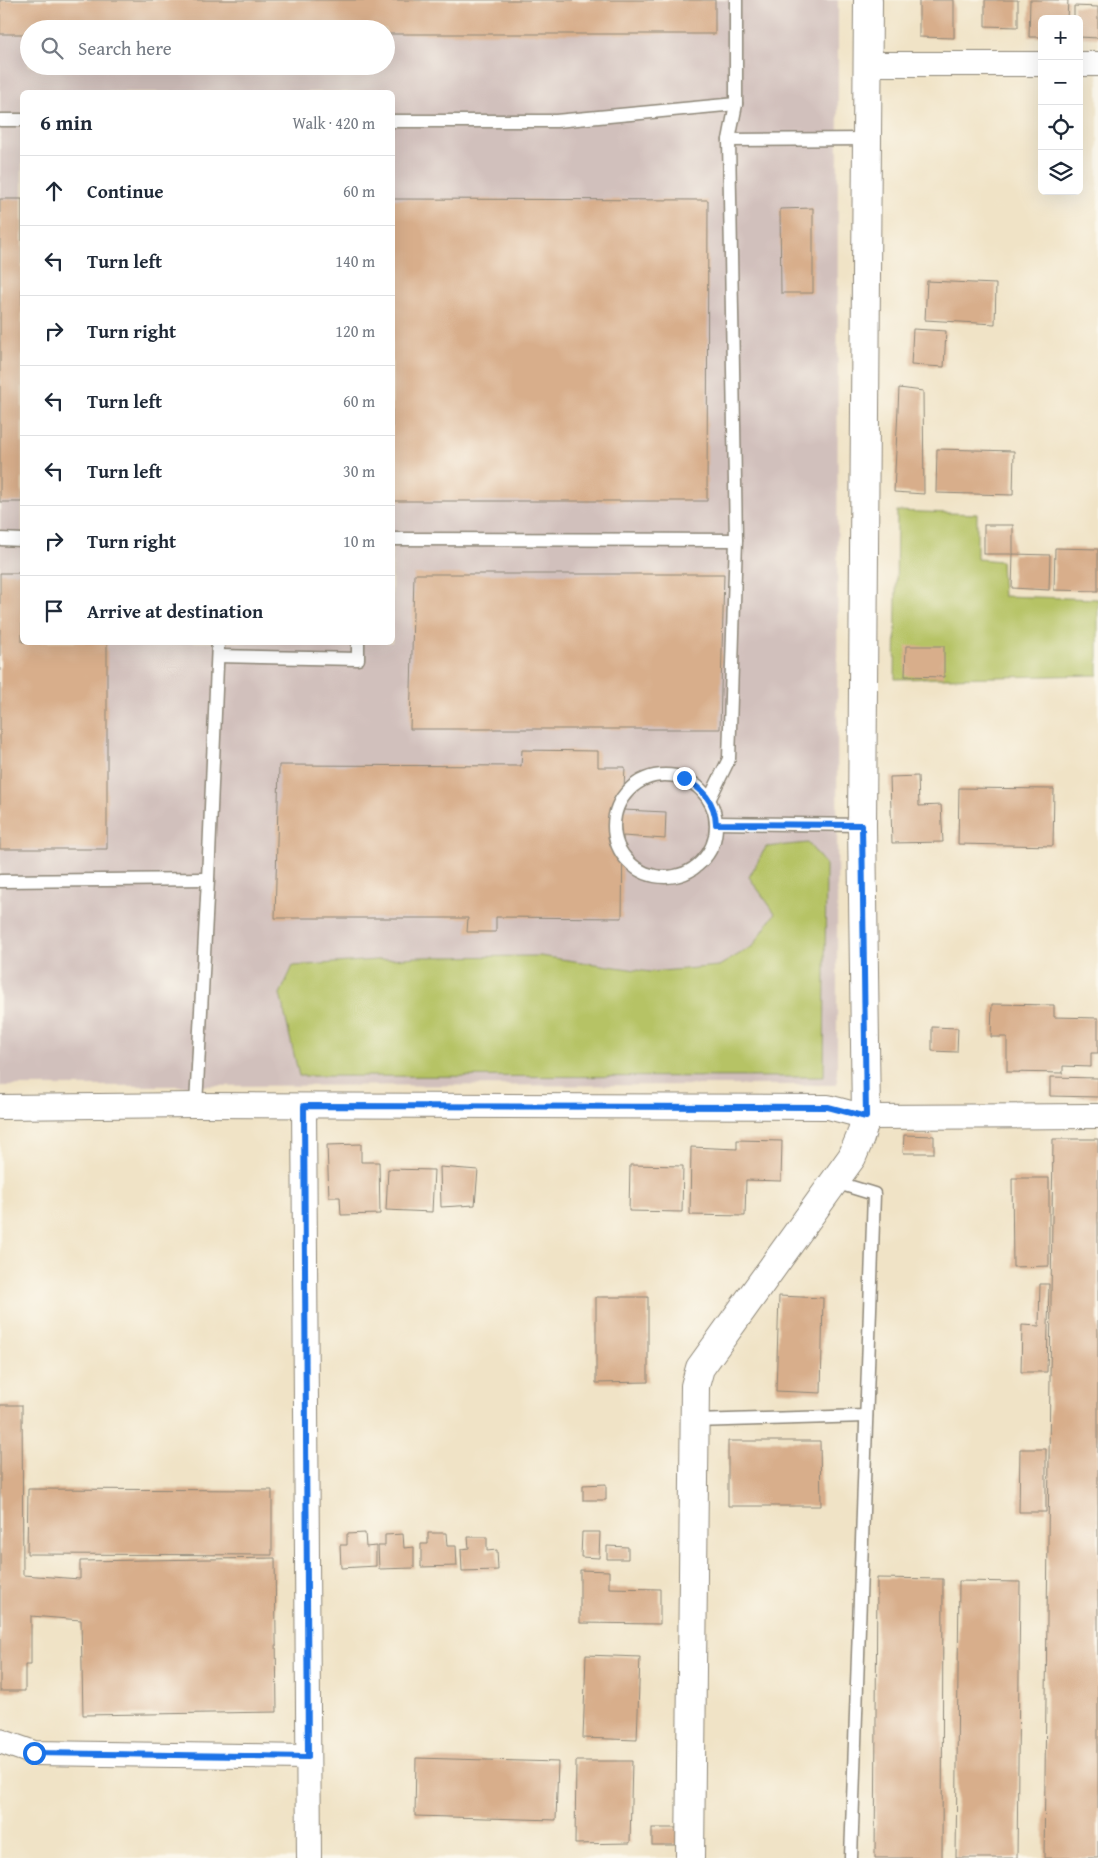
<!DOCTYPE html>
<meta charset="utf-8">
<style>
:root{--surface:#fff;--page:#f2f2f3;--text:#1f2937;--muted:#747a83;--line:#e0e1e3}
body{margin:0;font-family:"Gentium Book Plus",serif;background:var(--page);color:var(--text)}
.controls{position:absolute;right:15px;top:15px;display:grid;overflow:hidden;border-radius:8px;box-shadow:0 5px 20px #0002}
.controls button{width:45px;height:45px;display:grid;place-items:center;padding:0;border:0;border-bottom:1px solid var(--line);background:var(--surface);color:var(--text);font:25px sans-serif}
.stop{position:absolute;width:15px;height:15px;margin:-11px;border:4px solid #1a73e8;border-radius:50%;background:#fff}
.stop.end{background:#1a73e8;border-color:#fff;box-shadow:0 1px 5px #0008}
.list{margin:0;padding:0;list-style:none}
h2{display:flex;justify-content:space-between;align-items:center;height:65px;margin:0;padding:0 20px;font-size:21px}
h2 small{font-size:16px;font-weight:400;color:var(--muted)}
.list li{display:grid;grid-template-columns:32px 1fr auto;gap:15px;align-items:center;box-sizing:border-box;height:70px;padding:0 20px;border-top:1px solid var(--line)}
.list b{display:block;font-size:19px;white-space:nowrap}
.list em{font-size:16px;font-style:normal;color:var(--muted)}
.icon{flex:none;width:28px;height:28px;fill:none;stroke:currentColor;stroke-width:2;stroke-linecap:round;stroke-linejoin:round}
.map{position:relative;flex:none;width:1098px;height:1858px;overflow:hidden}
.search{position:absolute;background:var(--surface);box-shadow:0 5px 20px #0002;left:20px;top:20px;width:375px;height:55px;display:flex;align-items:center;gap:12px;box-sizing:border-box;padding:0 18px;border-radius:28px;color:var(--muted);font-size:19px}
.panel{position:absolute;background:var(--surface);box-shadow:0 5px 20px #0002;left:20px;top:90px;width:375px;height:555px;border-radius:8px}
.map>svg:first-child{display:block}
</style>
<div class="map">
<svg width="1098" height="1858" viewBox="0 0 1098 1858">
<rect width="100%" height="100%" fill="#fbf7ec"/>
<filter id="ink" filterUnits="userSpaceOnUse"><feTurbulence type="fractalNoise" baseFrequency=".02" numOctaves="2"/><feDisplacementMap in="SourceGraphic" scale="10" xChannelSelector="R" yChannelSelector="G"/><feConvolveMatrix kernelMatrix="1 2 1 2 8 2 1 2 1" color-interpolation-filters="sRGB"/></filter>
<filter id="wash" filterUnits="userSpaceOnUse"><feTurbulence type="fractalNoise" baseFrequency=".0096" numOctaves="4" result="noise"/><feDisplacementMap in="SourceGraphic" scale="20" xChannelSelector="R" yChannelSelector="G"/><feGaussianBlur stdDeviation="1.12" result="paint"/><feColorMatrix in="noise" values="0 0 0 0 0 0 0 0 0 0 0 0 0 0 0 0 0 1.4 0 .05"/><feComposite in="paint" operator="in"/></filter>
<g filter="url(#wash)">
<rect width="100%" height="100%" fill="#f0e3c6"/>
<path fill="#d1c0bc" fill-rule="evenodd" d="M 0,0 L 838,0 L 837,1085 L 0,1086 ZM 29,29 L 386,29 L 386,66 L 29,66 ZM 22,92 L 392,92 L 392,642 L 22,642 Z"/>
<g fill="#b6c365" stroke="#707748">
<path d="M 897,511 L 977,514 L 977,559 L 1001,561 L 1003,596 L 1098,599 L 1098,675 L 895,679 Z"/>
<path d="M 808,843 L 826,865 L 824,1077 L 299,1076 L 280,994 L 293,966 L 418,957 L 540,956 L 650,972 L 719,966 L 753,946 L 775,913 L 749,877 L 766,847 Z"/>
</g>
<g id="blocks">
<g fill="#d8ae8b">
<path d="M 0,0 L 715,0 L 715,34 L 386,34 L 386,29 L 29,29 L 29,34 L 0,34 Z"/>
<path d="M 919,0 L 954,0 L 954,38 L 919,37 Z"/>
<path d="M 985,0 L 1018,0 L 1018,27 L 985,26 Z"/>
<path d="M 1030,0 L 1068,0 L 1067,19 L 1042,19 L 1042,37 L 1029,37 Z"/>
<path d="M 1074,6 L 1098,7 L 1098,38 L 1079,37 L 1079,19 L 1074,19 Z"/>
<rect x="0" y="199" width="22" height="303"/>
<path d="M 392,199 L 708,200 L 707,501 L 392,501 Z"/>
<path d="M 813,208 L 813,293 L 781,293 L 780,209 Z"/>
<path d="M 927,281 L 996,284 L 995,324 L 925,320 Z"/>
<path d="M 913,329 L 946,331 L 944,367 L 911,365 Z"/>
<path d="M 899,388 L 923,391 L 924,494 L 894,492 Z"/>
<path d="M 937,449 L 1014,451 L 1013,495 L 936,493 Z"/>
<rect x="984" y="525" width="29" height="29"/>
<path d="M 1055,548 L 1098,549 L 1098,591 L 1054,590 Z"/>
<path d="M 1013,554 L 1050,555 L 1049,590 L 1012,588 Z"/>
<path d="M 0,573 L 22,573 L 22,642 L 107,642 L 107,849 L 0,849 Z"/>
<path d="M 414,574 L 724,574 L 720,729 L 410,729 Z"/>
<path d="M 906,646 L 944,646 L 944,677 L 905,676 Z"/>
<path d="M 522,750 L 598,751 L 598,767 L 625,767 L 623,810 L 666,812 L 665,839 L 623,836 L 622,918 L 496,917 L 496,932 L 467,932 L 468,918 L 275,918 L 279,765 L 521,766 Z"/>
<path d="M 918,776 L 919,806 L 941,805 L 943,842 L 892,843 L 890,777 Z"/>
<path d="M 959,788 L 1054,789 L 1053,846 L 958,844 Z"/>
<path d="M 992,1004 L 1054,1005 L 1054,1017 L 1098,1018 L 1098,1053 L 1091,1053 L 1091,1067 L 1063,1066 L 1063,1073 L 1007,1072 L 1007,1037 L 991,1037 Z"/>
<path d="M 932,1027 L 958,1028 L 957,1052 L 932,1051 Z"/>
<path d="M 1050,1077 L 1098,1078 L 1098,1097 L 1050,1096 Z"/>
<path d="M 904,1135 L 934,1136 L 934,1153 L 903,1153 Z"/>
<path d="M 1053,1139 L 1098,1139 L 1098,1858 L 1044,1858 Z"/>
<path d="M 737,1140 L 782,1141 L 781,1181 L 746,1180 L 745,1216 L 690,1215 L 691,1147 L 737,1149 Z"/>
<path d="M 361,1144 L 361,1162 L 379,1162 L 380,1214 L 341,1215 L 340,1197 L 329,1197 L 327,1145 Z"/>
<path d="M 630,1165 L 683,1166 L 682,1212 L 629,1211 Z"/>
<path d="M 440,1167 L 478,1170 L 475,1205 L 441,1207 Z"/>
<path d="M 388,1169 L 434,1170 L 432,1212 L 386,1210 Z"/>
<path d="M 1012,1178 L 1049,1178 L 1049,1266 L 1013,1267 Z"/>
<path d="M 1040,1284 L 1049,1284 L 1047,1372 L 1021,1372 L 1022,1325 L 1039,1326 Z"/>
<path d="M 779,1296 L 823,1298 L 821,1393 L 776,1391 Z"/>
<path d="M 596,1297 L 648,1297 L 648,1382 L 596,1383 Z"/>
<path d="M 0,1405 L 22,1405 L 23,1575 L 80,1579 L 80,1561 L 275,1558 L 277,1712 L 83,1715 L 81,1620 L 31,1616 L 31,1665 L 25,1665 L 25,1691 L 0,1691 Z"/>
<path d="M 728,1441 L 820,1441 L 821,1506 L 728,1506 Z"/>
<path d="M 1020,1449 L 1046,1449 L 1046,1512 L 1019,1512 Z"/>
<path d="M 606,1484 L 606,1500 L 583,1500 L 583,1485 Z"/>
<path d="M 28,1489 L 272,1490 L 272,1555 L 27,1554 Z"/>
<path d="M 582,1532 L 600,1532 L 599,1558 L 581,1557 Z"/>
<path d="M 365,1533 L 366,1547 L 376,1546 L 376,1566 L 341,1568 L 340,1545 L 347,1545 L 347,1534 Z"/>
<path d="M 428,1533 L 446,1533 L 447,1546 L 456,1546 L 457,1566 L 421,1567 L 421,1544 L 428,1544 Z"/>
<path d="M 403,1534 L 404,1548 L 414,1547 L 414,1568 L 379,1569 L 378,1546 L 385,1546 L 385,1535 Z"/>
<path d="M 468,1537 L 487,1537 L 487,1551 L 497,1550 L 498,1570 L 462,1571 L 461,1549 L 469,1548 Z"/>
<path d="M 607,1546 L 628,1547 L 628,1559 L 607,1559 Z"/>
<path d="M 580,1570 L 609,1571 L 609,1588 L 660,1589 L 660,1624 L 580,1623 Z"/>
<path d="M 877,1578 L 943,1579 L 942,1858 L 875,1858 Z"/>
<path d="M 959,1581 L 1020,1582 L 1017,1858 L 956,1858 Z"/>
<path d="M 586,1655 L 640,1657 L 637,1740 L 583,1738 Z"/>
<path d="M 416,1758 L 558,1762 L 556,1820 L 415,1816 Z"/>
<path d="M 576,1761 L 632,1761 L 630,1843 L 575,1844 Z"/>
<rect x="652" y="1828" width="28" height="17"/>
</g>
</g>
</g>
<g filter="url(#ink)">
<use href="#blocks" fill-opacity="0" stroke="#8e8778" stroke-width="1"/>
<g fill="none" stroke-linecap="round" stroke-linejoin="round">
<defs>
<g id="lane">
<path d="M 0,120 L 22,120"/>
<path d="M 392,121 L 556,121 L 736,104"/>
<path d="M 729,140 L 867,139"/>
<path d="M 0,539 L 22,540"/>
<path d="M 392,539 L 736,540"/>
<path d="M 218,656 L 358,659 L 358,642"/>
<circle cx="665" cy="826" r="51"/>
<path d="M 709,800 L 729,759 L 736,540 L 729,140 L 736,104 L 736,0"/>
<path d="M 716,823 L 862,825"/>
<path d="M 0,881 L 208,879"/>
<path d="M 196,1105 L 208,879 L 218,642"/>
<path d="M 835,1182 L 874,1194 L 851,1858"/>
<path d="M 695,1421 L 866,1416"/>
</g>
<g id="street">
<path d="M 868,64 L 1042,64"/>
<path d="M 1079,64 L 1098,64"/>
<path d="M 304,1106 L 309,1858"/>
<path d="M 0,1107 L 196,1105 L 828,1107 L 866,1117 L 1098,1116"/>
<path d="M 0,1741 L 34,1753 L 308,1757"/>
</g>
<path id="secondary" d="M 690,1858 L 695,1386 L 700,1368 L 852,1157 L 860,1138 L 866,1117 L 862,825 L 868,0"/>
</defs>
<use href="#lane" stroke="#8e8778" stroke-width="15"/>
<use href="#street" stroke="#8e8778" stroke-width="26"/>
<use href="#secondary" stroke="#8e8778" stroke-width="30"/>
<use href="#lane" stroke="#fff" stroke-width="12"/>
<use href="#street" stroke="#fff" stroke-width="24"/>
<use href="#secondary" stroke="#fff" stroke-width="28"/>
</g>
</g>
<g fill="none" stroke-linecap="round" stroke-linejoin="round" filter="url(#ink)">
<path stroke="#1a73e8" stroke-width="6" d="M 34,1753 L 308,1757 L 304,1106 L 828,1107 L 866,1117 L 862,825 L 716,824 C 715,801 702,789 684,778"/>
</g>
</svg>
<div class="controls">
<button>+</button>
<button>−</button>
<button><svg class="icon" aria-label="locate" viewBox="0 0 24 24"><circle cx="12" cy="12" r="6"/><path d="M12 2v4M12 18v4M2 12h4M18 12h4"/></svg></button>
<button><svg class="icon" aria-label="layers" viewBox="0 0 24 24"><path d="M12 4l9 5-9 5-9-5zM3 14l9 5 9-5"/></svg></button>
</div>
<div class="stop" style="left:34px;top:1753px"></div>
<div class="stop end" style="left:684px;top:778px"></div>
<div class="search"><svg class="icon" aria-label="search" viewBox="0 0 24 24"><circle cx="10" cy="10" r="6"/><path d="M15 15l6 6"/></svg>Search here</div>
<section class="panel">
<h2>6 min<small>Walk · 420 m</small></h2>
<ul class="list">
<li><svg class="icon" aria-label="ahead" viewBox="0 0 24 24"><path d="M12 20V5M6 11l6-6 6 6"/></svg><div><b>Continue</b></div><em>60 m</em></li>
<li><svg class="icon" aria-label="left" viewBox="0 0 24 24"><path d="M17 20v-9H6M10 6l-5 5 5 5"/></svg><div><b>Turn left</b></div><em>140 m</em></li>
<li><svg class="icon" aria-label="right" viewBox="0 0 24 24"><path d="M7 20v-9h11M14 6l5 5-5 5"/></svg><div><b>Turn right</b></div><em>120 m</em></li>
<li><svg class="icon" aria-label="left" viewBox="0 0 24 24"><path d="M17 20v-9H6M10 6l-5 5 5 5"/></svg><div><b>Turn left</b></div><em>60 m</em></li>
<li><svg class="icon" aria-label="left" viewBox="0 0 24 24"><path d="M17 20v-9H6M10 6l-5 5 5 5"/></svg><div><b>Turn left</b></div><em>30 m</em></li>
<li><svg class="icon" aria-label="right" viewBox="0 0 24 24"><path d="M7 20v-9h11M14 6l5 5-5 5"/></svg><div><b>Turn right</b></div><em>10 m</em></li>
<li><svg class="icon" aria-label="arrive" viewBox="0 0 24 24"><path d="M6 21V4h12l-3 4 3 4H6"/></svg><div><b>Arrive at destination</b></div></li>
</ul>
</section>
</div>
